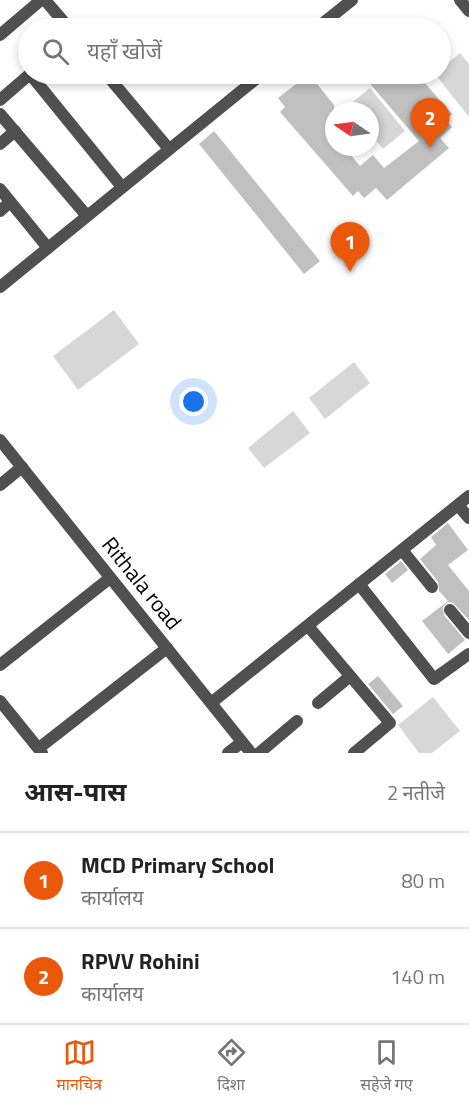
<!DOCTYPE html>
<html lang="hi">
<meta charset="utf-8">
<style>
:root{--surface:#fff;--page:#f6f6f6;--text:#222;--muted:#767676;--line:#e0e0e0;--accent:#ea580c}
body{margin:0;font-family:"Titillium Web","Noto Sans Devanagari",sans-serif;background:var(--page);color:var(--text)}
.compass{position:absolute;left:325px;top:102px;width:54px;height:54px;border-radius:50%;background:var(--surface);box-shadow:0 3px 9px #0003;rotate:283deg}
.you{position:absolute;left:194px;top:402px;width:21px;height:21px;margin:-15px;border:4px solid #fff;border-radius:50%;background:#1a73e8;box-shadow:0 0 0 9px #1a73e833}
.badge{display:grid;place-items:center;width:39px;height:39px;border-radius:50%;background:var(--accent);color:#fff;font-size:20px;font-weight:700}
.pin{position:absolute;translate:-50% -50px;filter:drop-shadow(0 2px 3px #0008)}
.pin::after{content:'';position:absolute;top:32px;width:21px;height:18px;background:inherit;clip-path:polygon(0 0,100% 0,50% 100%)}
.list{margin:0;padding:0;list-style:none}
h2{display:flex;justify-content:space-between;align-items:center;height:78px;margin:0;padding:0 24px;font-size:26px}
h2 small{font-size:20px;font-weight:400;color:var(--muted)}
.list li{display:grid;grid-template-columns:39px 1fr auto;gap:18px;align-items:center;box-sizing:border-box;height:96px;padding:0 24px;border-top:2px solid var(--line)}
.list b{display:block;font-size:22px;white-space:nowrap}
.list p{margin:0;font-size:20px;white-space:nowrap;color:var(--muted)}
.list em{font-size:20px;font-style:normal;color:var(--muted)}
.icon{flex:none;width:33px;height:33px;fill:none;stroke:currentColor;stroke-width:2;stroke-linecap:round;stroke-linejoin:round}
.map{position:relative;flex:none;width:469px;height:753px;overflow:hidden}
.search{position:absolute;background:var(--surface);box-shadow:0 3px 9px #0003;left:18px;right:18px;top:18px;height:66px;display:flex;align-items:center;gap:15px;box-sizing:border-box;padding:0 21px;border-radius:33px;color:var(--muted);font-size:22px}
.sheet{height:270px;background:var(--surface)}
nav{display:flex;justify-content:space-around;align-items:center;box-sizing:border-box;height:84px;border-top:2px solid var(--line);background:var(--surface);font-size:16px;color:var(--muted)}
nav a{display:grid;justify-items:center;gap:3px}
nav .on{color:var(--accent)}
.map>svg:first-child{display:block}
</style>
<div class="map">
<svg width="469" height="753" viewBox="0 0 469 753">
<rect width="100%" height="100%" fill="#fff"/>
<g fill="#d7d7d7">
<path d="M 460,53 L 469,64 L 469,117 L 435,74 L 440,74 L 441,69 Z"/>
<path d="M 370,88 L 405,131 L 383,149 L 370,133 L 370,111 L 352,111 L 348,106 Z"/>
<path d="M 114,310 L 139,344 L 78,390 L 53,356 Z"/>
<path d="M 354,362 L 370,383 L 325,419 L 309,398 Z"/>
<path d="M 293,411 L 310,433 L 264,468 L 248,448 Z"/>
<path d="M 433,697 L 460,731 L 432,753 L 419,753 L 398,725 Z"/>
</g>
<g fill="#c0c0c0">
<path d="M 309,74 L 334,105 L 334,147 L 344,147 L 360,166 L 373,155 L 384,168 L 419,141 L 366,79 L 373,74 L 417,74 L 452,114 L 446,120 L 452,127 L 440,138 L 449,148 L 387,200 L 376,188 L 364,198 L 358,191 L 353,196 L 280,112 L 285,107 L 278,98 Z"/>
<path d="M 214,131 L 320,261 L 304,274 L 199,144 Z"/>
<path d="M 448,523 L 468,550 L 448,565 L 469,591 L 469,620 L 453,603 L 448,602 L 443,607 L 444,615 L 465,640 L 448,654 L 422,621 L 448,601 L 439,591 L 438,582 L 420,559 L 436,545 L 431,537 Z"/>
<path d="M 401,561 L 408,570 L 392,583 L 385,574 Z"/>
<path d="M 378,676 L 403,706 L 393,714 L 368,684 Z"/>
</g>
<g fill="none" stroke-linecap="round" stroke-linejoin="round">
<g stroke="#505050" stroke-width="12">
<path d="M 45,0 L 69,28"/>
<path d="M 460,0 L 469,11"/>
<path d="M 317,28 L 352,0"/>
<path d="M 0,35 L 41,0"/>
<path d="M 30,74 L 122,187"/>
<path d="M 106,74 L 169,149"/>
<path d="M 0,100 L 30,74"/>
<path d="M 0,114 L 87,216"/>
<path d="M 0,144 L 15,131"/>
<path d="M 0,189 L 48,248"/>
<path d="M 0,211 L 10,202"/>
<path d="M 0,287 L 262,74"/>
<path d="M 0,440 L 251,753"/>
<path d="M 0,485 L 22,467"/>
<path d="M 458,505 L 469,518"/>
<path d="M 402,550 L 432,587"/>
<path d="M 359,584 L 434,679 L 469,654"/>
<path d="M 450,610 L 469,633"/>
<path d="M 308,626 L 390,723 L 354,753"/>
<path d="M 0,665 L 110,578"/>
<path d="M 0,701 L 42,753"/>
<path d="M 211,703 L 469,496"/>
<path d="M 318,703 L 349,677"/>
<path d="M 39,748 L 167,648"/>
<path d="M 228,753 L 242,742"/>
<path d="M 259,753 L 297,721"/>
</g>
</g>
<g text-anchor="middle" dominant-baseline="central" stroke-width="4.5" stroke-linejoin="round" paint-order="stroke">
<g font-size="22" fill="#000" stroke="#fff">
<text transform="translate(142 583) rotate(51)">Rithala road</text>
</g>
</g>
</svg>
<svg class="compass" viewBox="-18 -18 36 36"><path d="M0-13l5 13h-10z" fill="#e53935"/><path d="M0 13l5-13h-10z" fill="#767676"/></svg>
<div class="you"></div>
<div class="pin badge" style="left:350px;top:272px">1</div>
<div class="pin badge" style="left:430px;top:148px">2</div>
<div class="search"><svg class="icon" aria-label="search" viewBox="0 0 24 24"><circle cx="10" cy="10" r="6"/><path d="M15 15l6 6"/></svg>यहाँ खोजें</div>
</div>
<section class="sheet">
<h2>आस-पास<small>2 नतीजे</small></h2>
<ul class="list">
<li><span class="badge">1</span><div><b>MCD Primary School</b><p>कार्यालय</p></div><em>80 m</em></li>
<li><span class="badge">2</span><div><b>RPVV Rohini</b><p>कार्यालय</p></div><em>140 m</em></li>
</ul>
</section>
<nav>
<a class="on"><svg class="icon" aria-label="map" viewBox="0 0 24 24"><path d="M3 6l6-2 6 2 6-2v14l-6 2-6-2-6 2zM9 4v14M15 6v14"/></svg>मानचित्र</a>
<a><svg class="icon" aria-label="directions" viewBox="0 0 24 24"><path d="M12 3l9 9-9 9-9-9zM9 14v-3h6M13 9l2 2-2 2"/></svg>दिशा</a>
<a><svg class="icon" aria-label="saved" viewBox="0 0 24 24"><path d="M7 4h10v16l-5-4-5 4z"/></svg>सहेजे गए</a>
</nav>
